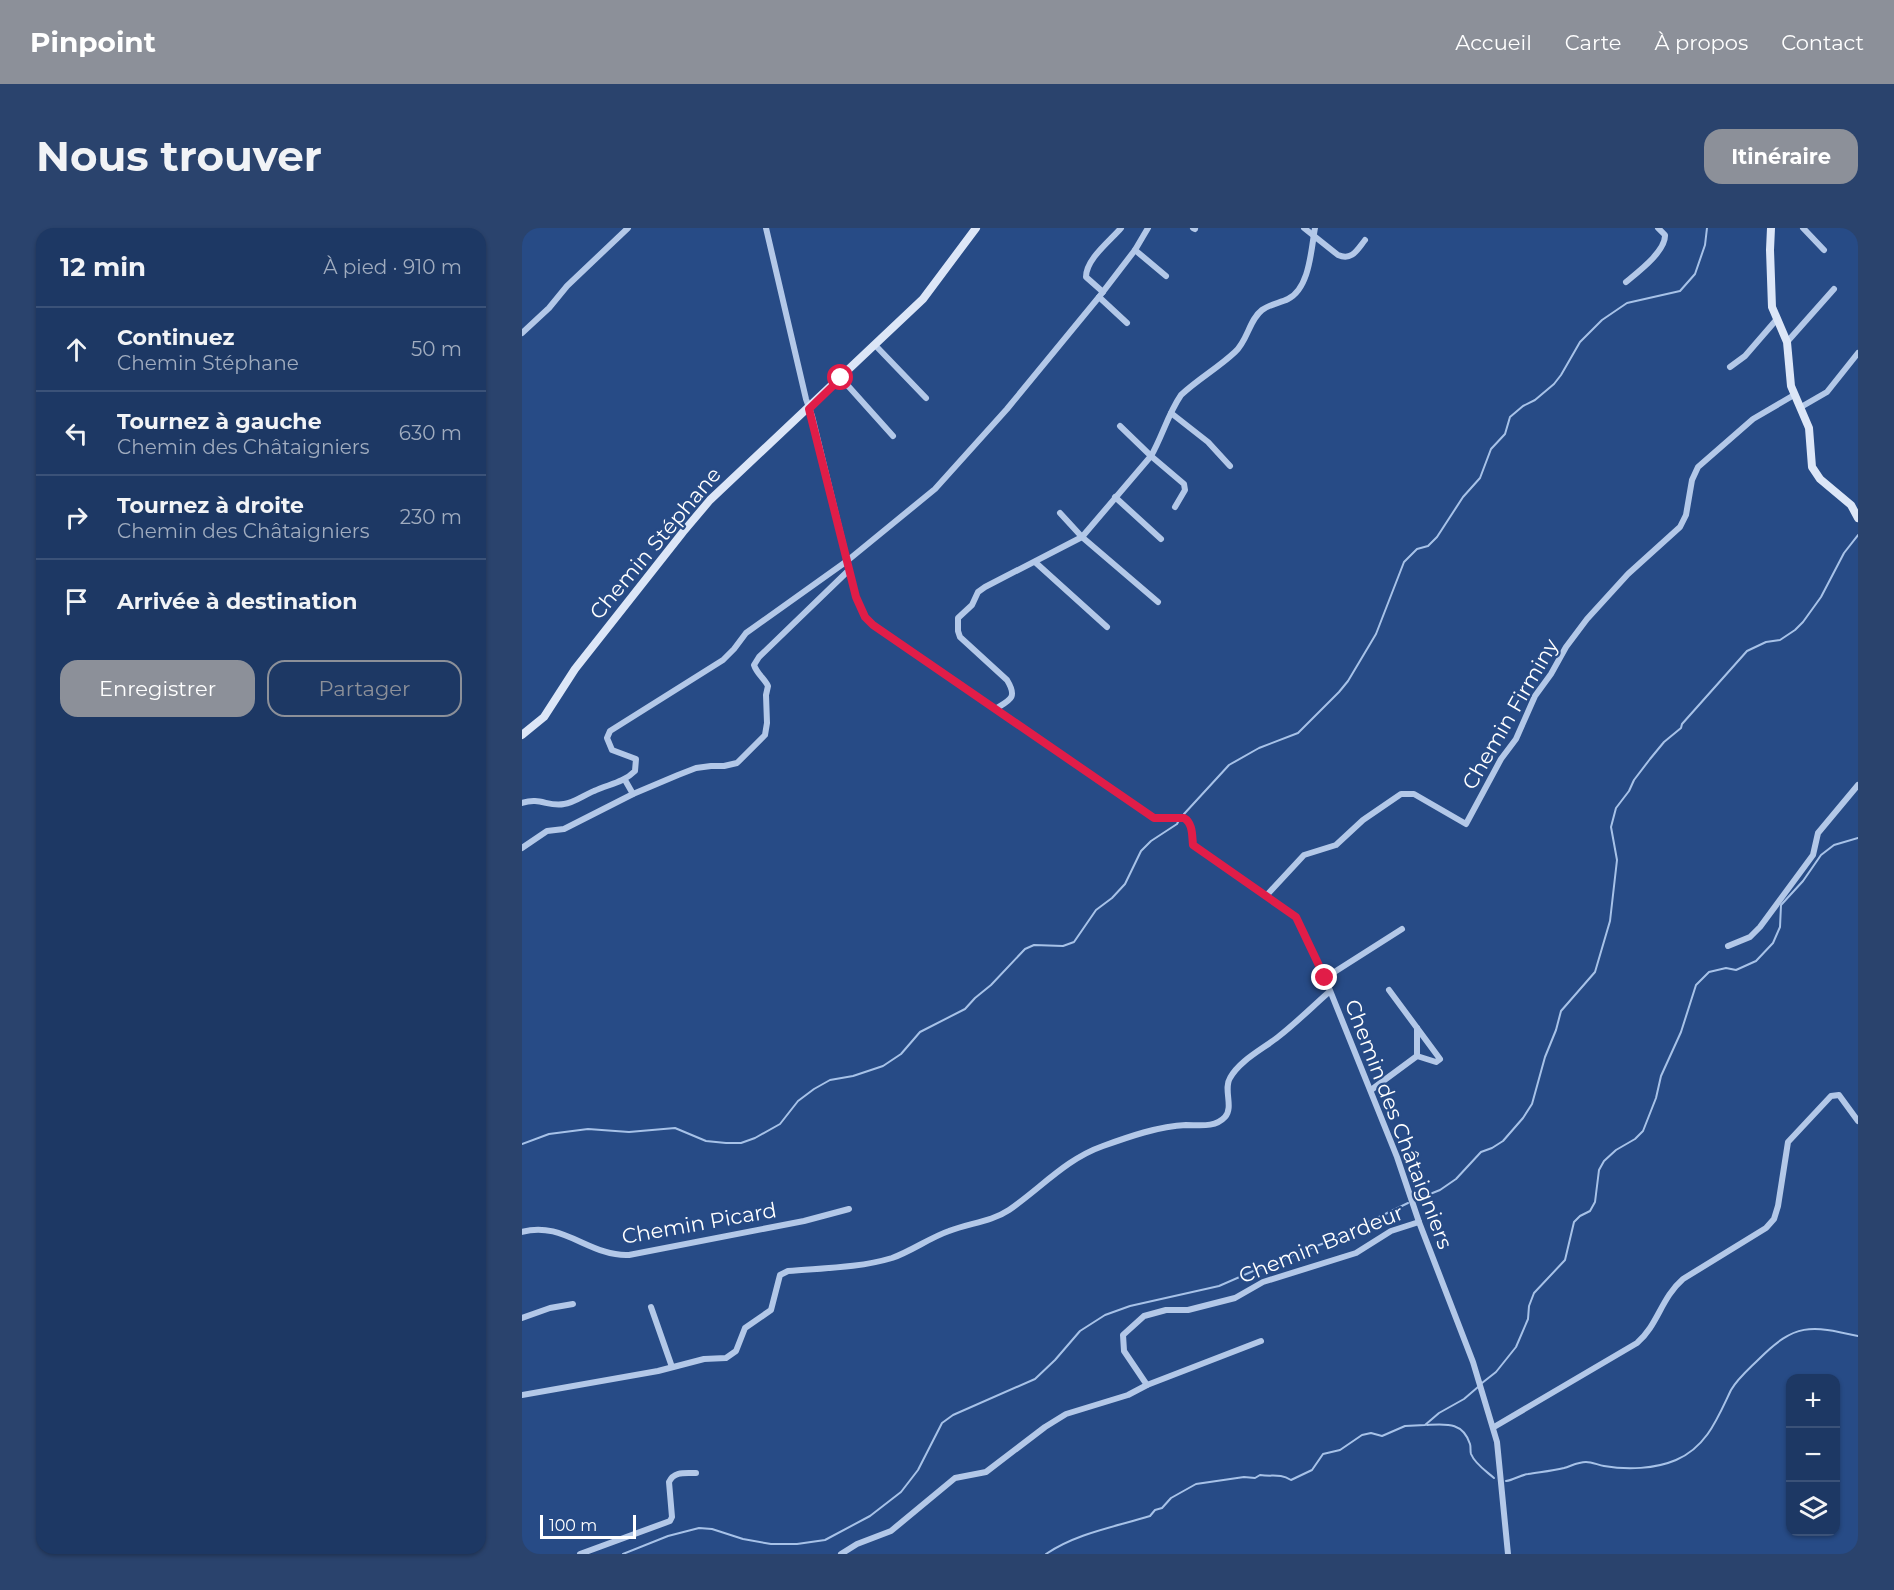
<!DOCTYPE html>
<html lang="fr">
<meta charset="utf-8">
<style>
:root{--surface:#1d3864;--page:#2a436d;--text:#f1f3f6;--muted:#a0acbf;--line:#3b5278;--accent:#8c9099}
body{margin:0;font-family:Montserrat,sans-serif;background:var(--page);color:var(--text)}
.controls{position:absolute;right:18px;bottom:18px;display:grid;overflow:hidden;border-radius:12px;box-shadow:0 2px 4px #0004}
.controls button{width:54px;height:54px;display:grid;place-items:center;padding:0;border:0;border-bottom:2px solid var(--line);background:var(--surface);color:var(--text);font:30px sans-serif}
.scale{position:absolute;left:18px;bottom:15px;width:96px;box-sizing:border-box;padding-left:6px;border:3px solid #fff;border-top:0;font-size:16px;line-height:21px;white-space:nowrap;color:#fff;-webkit-text-stroke:4px #274b86;paint-order:stroke}
.stop{position:absolute;width:18px;height:18px;margin:-14px;border:4px solid #e11d48;border-radius:50%;background:#fff}
.stop.end{background:#e11d48;border-color:#fff;box-shadow:0 2px 6px #0008}
.list{margin:0;padding:0;list-style:none}
h2{display:flex;justify-content:space-between;align-items:center;height:78px;margin:0;padding:0 24px;font-size:26px}
h2 small{font-size:20px;font-weight:400;color:var(--muted)}
.list li{display:grid;grid-template-columns:39px 1fr auto;gap:18px;align-items:center;box-sizing:border-box;height:84px;padding:0 24px;border-top:2px solid var(--line)}
.list b{display:block;font-size:22px;white-space:nowrap}
.list p{margin:0;font-size:20px;white-space:nowrap;color:var(--muted)}
.list em{font-size:20px;font-style:normal;color:var(--muted)}
.actions{display:flex;gap:12px;padding:18px 24px}
.actions a{flex:1;padding:14px 0;border:2px solid var(--accent);border-radius:18px;text-align:center;font-size:21px;color:var(--accent)}
.actions .main{background:var(--accent);color:#fff}
.icon{flex:none;width:33px;height:33px;fill:none;stroke:currentColor;stroke-width:2;stroke-linecap:round;stroke-linejoin:round}
.map{position:relative;flex:none;width:1336px;height:1326px;overflow:hidden;border-radius:18px}
header{display:flex;align-items:center;gap:36px;box-sizing:border-box;height:84px;padding:0 30px;background:var(--accent);color:#fff}
header strong{font-size:28px}
nav{display:flex;gap:33px;margin-inline-start:auto;font-size:21px}
.intro{display:flex;align-items:center;justify-content:space-between;box-sizing:border-box;height:144px;padding:0 36px}
h1{margin:0;font-size:42px}
.button{padding:15px 27px;border-radius:18px;background:var(--accent);color:#fff;font-size:21px;font-weight:700}
main{display:flex;gap:36px;padding:0 36px}
aside{flex:1;background:var(--surface);border-radius:18px;box-shadow:0 2px 4px #0004}
.map>svg:first-child{display:block}
</style>
<header>
<strong>Pinpoint</strong>
<nav><a>Accueil</a><a>Carte</a><a>À propos</a><a>Contact</a></nav>
</header>
<div class="intro"><h1>Nous trouver</h1><a class="button">Itinéraire</a></div>
<main>
<aside>
<h2>12 min<small>À pied · 910 m</small></h2>
<ul class="list">
<li><svg class="icon" aria-label="ahead" viewBox="0 0 24 24"><path d="M12 20V5M6 11l6-6 6 6"/></svg><div><b>Continuez</b><p>Chemin Stéphane</p></div><em>50 m</em></li>
<li><svg class="icon" aria-label="left" viewBox="0 0 24 24"><path d="M17 20v-9H6M10 6l-5 5 5 5"/></svg><div><b>Tournez à gauche</b><p>Chemin des Châtaigniers</p></div><em>630 m</em></li>
<li><svg class="icon" aria-label="right" viewBox="0 0 24 24"><path d="M7 20v-9h11M14 6l5 5-5 5"/></svg><div><b>Tournez à droite</b><p>Chemin des Châtaigniers</p></div><em>230 m</em></li>
<li><svg class="icon" aria-label="arrive" viewBox="0 0 24 24"><path d="M6 21V4h12l-3 4 3 4H6"/></svg><div><b>Arrivée à destination</b></div></li>
</ul>
<div class="actions"><a class="main">Enregistrer</a><a>Partager</a></div>
</aside>
<div class="map">
<svg width="1336" height="1326" viewBox="0 0 1336 1326">
<rect width="100%" height="100%" fill="#274b86"/>
<g fill="none" stroke-linecap="round" stroke-linejoin="round">
<g stroke="#a7c2e8" stroke-width="2">
<path d="M 662,586 L 707,537 L 737,520 L 776,505 L 817,464 L 826,453 L 854,406 L 882,334 L 895,321 L 906,318 L 915,309 L 941,269 L 958,250 L 969,221 L 983,206 L 988,189 L 1001,178 L 1013,172 L 1032,156 L 1039,147 L 1058,114 L 1080,92 L 1105,75 L 1158,63 L 1173,46 L 1183,17 L 1185,0"/>
<path d="M 0,916 L 27,906 L 66,901 L 107,904 L 153,900 L 184,913 L 204,915 L 219,915 L 233,910 L 258,896 L 276,873 L 292,861 L 308,852 L 331,848 L 361,838 L 379,826 L 398,804 L 443,781 L 453,770 L 469,757 L 503,721 L 512,717 L 541,718 L 552,714 L 574,682 L 590,670 L 603,656 L 619,623 L 629,613 L 655,596 L 657,592"/>
<path d="M 893,972 L 918,962 L 934,951 L 959,924 L 970,920 L 981,913 L 1001,890 L 1010,876 L 1023,829 L 1034,802 L 1039,783 L 1073,744 L 1088,693 L 1095,632 L 1089,599 L 1094,580 L 1107,563 L 1112,552 L 1128,531 L 1142,514 L 1159,500 L 1160,496 L 1225,423 L 1244,414 L 1258,412 L 1273,402 L 1281,394 L 1299,369 L 1322,325 L 1336,307"/>
<path d="M 960,1155 L 974,1144 L 994,1119 L 1006,1091 L 1007,1078 L 1012,1065 L 1043,1032 L 1052,994 L 1058,988 L 1068,983 L 1073,974 L 1077,942 L 1082,933 L 1094,922 L 1113,911 L 1121,903 L 1134,870 L 1139,848 L 1159,804 L 1174,757 L 1187,744 L 1204,740 L 1214,742 L 1234,733 L 1251,715 L 1258,699 L 1259,677 L 1281,653 L 1299,627 L 1312,617 L 1336,610"/>
<path d="M 905,1197 C 925,1196 941,1194 948,1216 C 949,1219 948,1223 949,1226 C 953,1236 964,1243 972,1250"/>
<path d="M 984,1253 C 992,1252 998,1247 1006,1246 C 1018,1244 1030,1243 1042,1240 C 1049,1238 1056,1234 1064,1234 C 1070,1234 1076,1237 1082,1238 C 1105,1242 1133,1241 1154,1232 C 1185,1219 1196,1189 1209,1162 C 1216,1150 1227,1141 1237,1131 C 1273,1095 1288,1097 1336,1108"/>
<path d="M 101,1326 L 146,1308 L 177,1300 L 190,1301 L 221,1311 L 249,1316 L 275,1316 L 303,1312 L 348,1288 L 379,1264 L 396,1242 L 420,1195 L 431,1187 L 513,1151 L 533,1132 L 558,1103 L 583,1087 L 608,1078 L 697,1058 L 745,1037 L 805,1014 L 886,975"/>
<path d="M 524,1326 C 555,1305 593,1299 628,1288 L 633,1282 L 640,1280 L 649,1270 L 674,1256 L 722,1249 L 733,1250 L 738,1247 C 751,1249 757,1245 769,1252 L 790,1242 L 801,1226 L 818,1222 L 840,1207 L 849,1205 L 860,1208 L 883,1198 L 903,1197 L 917,1185 L 942,1171 L 956,1159"/>
</g>
<g stroke="#b3c8e8" stroke-width="6">
<path d="M 244,0 L 284,171 L 290,188 L 334,369 L 343,389 L 351,397 L 632,590 L 662,590 C 671,595 670,608 671,617 L 774,689 L 803,750 L 875,929 L 897,994 L 951,1134 L 975,1214 L 986,1326"/>
<path d="M 671,0 L 673,1"/>
<path d="M 782,0 L 816,27 C 830,33 835,22 843,12"/>
<path d="M 1281,0 L 1302,22"/>
<path d="M 613,22 L 644,48"/>
<path d="M 1104,54 C 1116,44 1144,23 1143,7 L 1136,0"/>
<path d="M 581,64 L 564,49 C 564,31 588,13 599,0"/>
<path d="M 577,69 L 605,95"/>
<path d="M 0,105 L 27,80 L 45,58 L 106,0"/>
<path d="M 1265,114 L 1312,61"/>
<path d="M 353,117 L 404,170"/>
<path d="M 1208,139 L 1223,128 L 1255,91"/>
<path d="M 319,150 L 371,208"/>
<path d="M 1279,179 L 1305,164 L 1336,125"/>
<path d="M 649,185 L 686,214 L 708,238"/>
<path d="M 598,198 L 629,228 L 662,256 L 663,262 L 653,279"/>
<path d="M 593,269 L 639,311"/>
<path d="M 538,285 L 560,309 L 636,374"/>
<path d="M 513,334 L 585,399"/>
<path d="M 473,481 C 488,472 496,470 485,452 L 438,409 L 436,403 L 436,390 L 450,377 L 456,364 L 463,359 L 560,309 L 629,228 C 640,209 646,186 659,167 C 676,151 696,140 713,124 C 726,112 727,92 740,82 C 748,76 758,75 766,71 C 788,60 789,21 793,0"/>
<path d="M 103,552 L 111,566"/>
<path d="M 0,575 C 18,569 26,579 42,576 C 52,575 62,567 72,563 C 87,556 101,555 113,543 L 114,531 L 90,522 L 85,510 L 88,503 L 201,432 L 212,421 L 224,405 L 325,333 L 413,261 L 485,181 L 577,69 L 613,22 L 626,0"/>
<path d="M 0,620 L 25,603 L 42,601 L 111,566 L 156,547 L 174,540 L 189,538 L 202,538 L 215,535 L 243,507 L 245,495 L 244,467 L 246,458 C 242,450 235,446 232,437 L 237,429 L 327,342"/>
<path d="M 744,668 L 782,627 L 814,617 L 841,592 L 879,566 L 892,566 L 944,596 L 979,531 L 994,511 L 1013,468 L 1029,446 L 1044,419 L 1065,391 L 1106,346 L 1158,299 L 1164,287 L 1170,252 L 1176,239 L 1231,191 L 1272,167"/>
<path d="M 1206,718 L 1228,709 L 1238,699 L 1291,627 L 1296,605 L 1336,557"/>
<path d="M 803,750 L 880,701"/>
<path d="M 867,762 L 918,831 L 914,834 L 895,828"/>
<path d="M 849,862 L 895,828 L 895,800"/>
<path d="M 0,1004 C 40,992 68,1029 107,1027 L 282,993 L 327,981"/>
<path d="M 129,1079 L 150,1139"/>
<path d="M 0,1090 L 28,1080 L 51,1076"/>
<path d="M 625,1157 L 739,1113"/>
<path d="M 0,1167 L 136,1143 L 182,1131 L 204,1130 L 214,1123 L 223,1100 L 249,1082 L 258,1047 L 266,1043 C 300,1040 337,1040 370,1030 C 390,1023 407,1010 427,1003 C 447,995 469,994 487,982 C 519,960 544,931 581,918 C 606,909 637,898 664,897 C 677,897 693,900 703,889 C 712,879 701,861 708,850 C 718,832 741,821 756,809 C 774,795 790,779 807,764"/>
<path d="M 972,1199 L 1115,1115 C 1136,1097 1139,1070 1161,1051 L 1244,1000 L 1252,991 L 1256,978 L 1266,914 L 1309,868 L 1317,867 L 1336,893"/>
<path d="M 58,1326 L 148,1293 L 150,1289 L 147,1254 C 152,1243 163,1245 174,1245"/>
<path d="M 319,1326 L 335,1316 L 369,1303 L 433,1250 L 464,1244 L 523,1199 L 544,1186 L 606,1167 L 625,1157 L 602,1123 L 601,1107 L 622,1088 L 644,1082 L 666,1082 L 713,1070 L 741,1054 L 834,1025 L 869,1003 L 897,994"/>
</g>
<g stroke="#dce6f7" stroke-width="8">
<path d="M 1249,0 L 1248,22 L 1250,79 L 1265,114 L 1269,158 L 1287,200 L 1290,239 L 1298,251 L 1329,277 L 1336,290"/>
<path d="M 0,507 L 22,489 L 53,441 L 161,304 L 188,272 L 401,71 L 454,0"/>
</g>
</g>
<g fill="none" stroke-linecap="round" stroke-linejoin="round">
<path stroke="#e11d48" stroke-width="8" d="M 319,150 L 287,181 L 334,369 L 343,389 L 351,397 L 632,590 L 662,590 C 671,595 670,608 671,617 L 774,689 L 803,750"/>
</g>
<g text-anchor="middle" dominant-baseline="central" stroke-width="4.5" stroke-linejoin="round" paint-order="stroke">
<g font-size="21" fill="#fff" stroke="#274b86">
<text transform="translate(133 315) rotate(-50)">Chemin Stéphane</text>
<text transform="translate(988 486) rotate(-60)">Chemin Firminy</text>
<text transform="translate(877 896) rotate(69)">Chemin des Châtaigniers</text>
<text transform="translate(177 995) rotate(-10)">Chemin Picard</text>
<text transform="translate(799 1016) rotate(-22)">Chemin Bardeur</text>
</g>
</g>
</svg>
<div class="controls">
<button>+</button>
<button>−</button>
<button><svg class="icon" aria-label="layers" viewBox="0 0 24 24"><path d="M12 4l9 5-9 5-9-5zM3 14l9 5 9-5"/></svg></button>
</div>
<div class="scale">100 m</div>
<div class="stop" style="left:319px;top:150px"></div>
<div class="stop end" style="left:803px;top:750px"></div>
</div>
</main>
